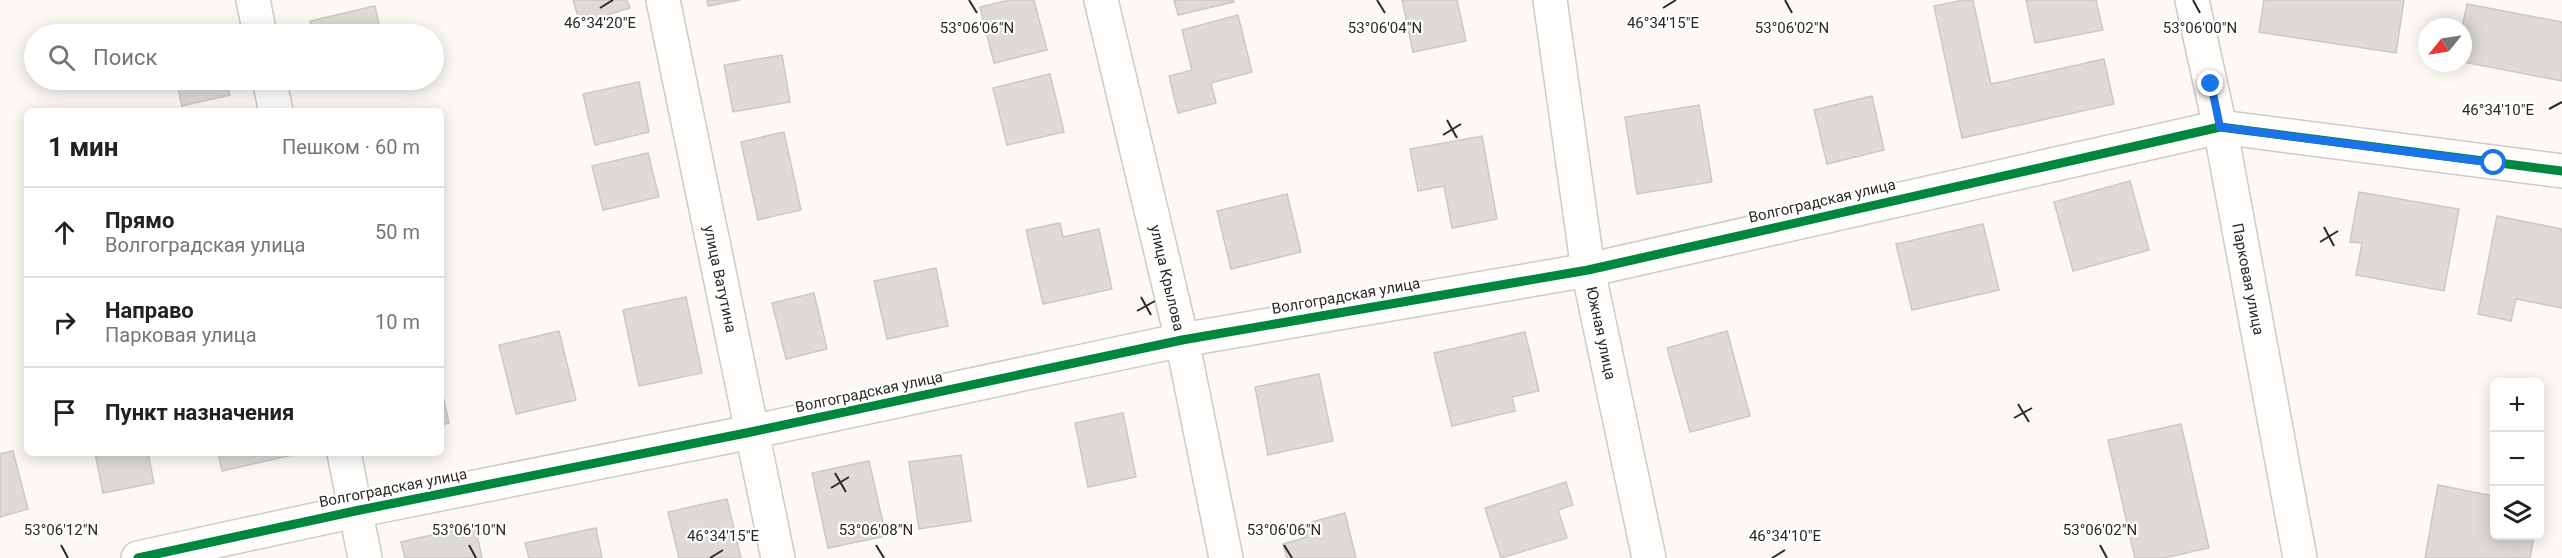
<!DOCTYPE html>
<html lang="ru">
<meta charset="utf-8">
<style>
:root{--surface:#fff;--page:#f2f2f2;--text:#202124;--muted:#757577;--line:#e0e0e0}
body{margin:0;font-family:Roboto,sans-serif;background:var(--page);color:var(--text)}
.controls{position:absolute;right:18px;bottom:18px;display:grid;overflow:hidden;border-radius:9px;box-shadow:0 3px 15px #0003}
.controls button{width:54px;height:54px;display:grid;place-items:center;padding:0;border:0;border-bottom:2px solid var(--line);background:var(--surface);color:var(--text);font:30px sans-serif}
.compass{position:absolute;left:2418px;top:18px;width:54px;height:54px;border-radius:50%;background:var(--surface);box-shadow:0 3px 15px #0003;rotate:240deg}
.stop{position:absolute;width:18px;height:18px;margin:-14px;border:4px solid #1a73e8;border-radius:50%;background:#fff}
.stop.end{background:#1a73e8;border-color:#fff;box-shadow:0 2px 6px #0008}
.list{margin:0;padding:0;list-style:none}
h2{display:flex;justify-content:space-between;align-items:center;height:78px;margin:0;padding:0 24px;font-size:26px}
h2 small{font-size:20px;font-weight:400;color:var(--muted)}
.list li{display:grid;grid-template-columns:39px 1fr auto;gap:18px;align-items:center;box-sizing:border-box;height:90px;padding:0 24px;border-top:2px solid var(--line)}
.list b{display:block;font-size:22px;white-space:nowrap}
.list p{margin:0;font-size:20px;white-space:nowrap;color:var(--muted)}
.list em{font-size:20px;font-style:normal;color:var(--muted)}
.icon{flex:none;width:33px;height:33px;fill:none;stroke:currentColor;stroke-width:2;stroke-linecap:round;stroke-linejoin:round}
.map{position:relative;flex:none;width:2562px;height:558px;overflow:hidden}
.search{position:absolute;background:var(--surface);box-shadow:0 3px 15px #0003;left:24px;top:24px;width:420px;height:66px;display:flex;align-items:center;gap:15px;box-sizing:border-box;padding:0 21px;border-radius:33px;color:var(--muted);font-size:22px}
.panel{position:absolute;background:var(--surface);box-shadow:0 3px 15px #0003;left:24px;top:108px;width:420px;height:348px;border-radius:9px}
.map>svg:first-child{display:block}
</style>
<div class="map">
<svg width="2562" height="558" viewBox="0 0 2562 558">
<rect width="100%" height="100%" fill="#fcf8f4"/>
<g fill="#dedad6" stroke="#ccc9c5" stroke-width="1.5">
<path d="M 573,0 L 627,0 L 630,8 L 580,23 Z"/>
<path d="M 707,0 L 740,0 L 708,6 Z"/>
<path d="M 1009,0 L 1034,0 L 1047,50 L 994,63 L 980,7 Z"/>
<path d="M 1174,0 L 1233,0 L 1234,2 L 1178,15 Z"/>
<path d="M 1402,0 L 1457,0 L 1466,41 L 1413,52 Z"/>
<path d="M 1963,0 L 1973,0 L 1991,84 L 2104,59 L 2114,104 L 1962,138 L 1934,6 Z"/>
<path d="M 2026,0 L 2096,0 L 2103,30 L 2035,43 Z"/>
<path d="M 2264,0 L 2404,0 L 2396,53 L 2259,32 Z"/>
<path d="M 2467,4 L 2562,22 L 2562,81 L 2463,62 L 2462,27 Z"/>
<path d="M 375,6 L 381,34 L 313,34 L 310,21 Z"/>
<path d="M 1238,15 L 1252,72 L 1211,83 L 1216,103 L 1178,113 L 1169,76 L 1192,70 L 1182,30 Z"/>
<path d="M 782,55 L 790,102 L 733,112 L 724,65 Z"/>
<path d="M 1050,74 L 1064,132 L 1007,145 L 993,88 Z"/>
<path d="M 176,80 L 226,80 L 230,95 L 182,106 Z"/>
<path d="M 639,82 L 649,132 L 595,145 L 583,94 Z"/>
<path d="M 1872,96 L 1884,150 L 1827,164 L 1814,110 Z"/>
<path d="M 1699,105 L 1712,182 L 1637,194 L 1625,117 Z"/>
<path d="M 784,132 L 801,210 L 758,220 L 741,142 Z"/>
<path d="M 1482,136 L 1497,219 L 1452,228 L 1444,186 L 1418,191 L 1410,149 Z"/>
<path d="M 648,153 L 659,197 L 603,210 L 592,166 Z"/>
<path d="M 2130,181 L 2149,250 L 2073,271 L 2054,202 Z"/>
<path d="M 2359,192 L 2459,209 L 2444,291 L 2356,275 L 2362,243 L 2350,242 Z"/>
<path d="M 1287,194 L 1301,252 L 1231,269 L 1217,211 Z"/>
<path d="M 2497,216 L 2562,229 L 2562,308 L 2516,299 L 2511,321 L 2478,314 Z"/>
<path d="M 1060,223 L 1063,237 L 1099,229 L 1112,289 L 1043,304 L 1026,230 Z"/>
<path d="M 1983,224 L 1999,290 L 1912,310 L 1896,244 Z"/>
<path d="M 936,268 L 948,326 L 887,339 L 874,281 Z"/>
<path d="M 814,293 L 827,349 L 786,359 L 772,303 Z"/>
<path d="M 686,297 L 702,373 L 639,386 L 623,310 Z"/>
<path d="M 559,331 L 576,400 L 516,414 L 499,345 Z"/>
<path d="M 1727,331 L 1750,416 L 1690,432 L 1667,348 Z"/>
<path d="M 1525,332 L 1539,391 L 1512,397 L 1515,411 L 1452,426 L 1434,353 Z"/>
<path d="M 1319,374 L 1333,441 L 1268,455 L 1255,387 Z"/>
<path d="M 441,387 L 449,423 L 441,425 Z"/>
<path d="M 1123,413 L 1136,477 L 1088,487 L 1075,423 Z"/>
<path d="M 2181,424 L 2209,548 L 2164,558 L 2135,558 L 2108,440 Z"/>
<path d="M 13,451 L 28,509 L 0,517 L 0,454 Z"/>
<path d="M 95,453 L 148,453 L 154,483 L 103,493 Z"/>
<path d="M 218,453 L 297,453 L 297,454 L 222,471 Z"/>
<path d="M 961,455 L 971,521 L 919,529 L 909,462 Z"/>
<path d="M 869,461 L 886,536 L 828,548 L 812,473 Z"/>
<path d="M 1566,482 L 1573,505 L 1558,510 L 1567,538 L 1501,558 L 1485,508 Z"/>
<path d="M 2438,485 L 2494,496 L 2494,536 L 2534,536 L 2530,558 L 2425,558 Z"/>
<path d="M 727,499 L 741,558 L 679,558 L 668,512 Z"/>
<path d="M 1345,513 L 1356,558 L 1287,558 L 1283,544 L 1307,537 L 1304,524 Z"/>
<path d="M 475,525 L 482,558 L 405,558 L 401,542 Z"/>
<path d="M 596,528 L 602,558 L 529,558 L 525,543 Z"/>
</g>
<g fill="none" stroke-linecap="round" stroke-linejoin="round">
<defs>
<g id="minor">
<path d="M 253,0 L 260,34"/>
<path d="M 663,0 L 778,558"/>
<path d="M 1101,0 L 1182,340 L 1226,558"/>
<path d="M 1550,0 L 1588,270 L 1649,558"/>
<path d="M 2192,0 L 2220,127 L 2300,558"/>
<path d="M 269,80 L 276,111"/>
<path d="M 344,453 L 365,558"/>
<path d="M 138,558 L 355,511 L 751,432 L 1182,340 L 1588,270 L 2220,127 L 2562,171"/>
</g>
</defs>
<use href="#minor" stroke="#cecac6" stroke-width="36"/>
<use href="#minor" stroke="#fffefd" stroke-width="33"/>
<defs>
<path id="cycleway" d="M 138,558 L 355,511 L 751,432 L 1182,340 L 1588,270 L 2220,127 L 2562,171"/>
</defs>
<use href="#cycleway" stroke="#fff" stroke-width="13"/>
<use href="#cycleway" stroke="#00873e" stroke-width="9"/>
</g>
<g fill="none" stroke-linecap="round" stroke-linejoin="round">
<path stroke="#1a73e8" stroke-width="8" d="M 2211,84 L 2220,127 L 2494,163"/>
</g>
<path fill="none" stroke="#2d2a25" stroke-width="2" d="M 969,0 L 977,13M 1377,0 L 1385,13M 1785,0 L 1792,13M 2193,0 L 2200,13M 600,8 L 613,0M 1663,8 L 1676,0M 2549,109 L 2562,102M 1447,120 L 1457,138M 1443,135 L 1461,124M 2324,227 L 2334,246M 2320,242 L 2338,231M 1141,297 L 1151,315M 1137,311 L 1155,301M 2018,404 L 2029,422M 2014,418 L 2032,408M 835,473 L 846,492M 831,488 L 849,477M 61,545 L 68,558M 469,545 L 476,558M 876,545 L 884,558M 1284,545 L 1292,558M 2100,545 L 2107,558M 710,558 L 723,550M 1772,558 L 1785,550"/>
<g text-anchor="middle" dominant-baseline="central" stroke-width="4.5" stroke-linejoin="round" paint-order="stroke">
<g font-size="15" fill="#2d2a25" stroke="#fff">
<text transform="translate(1822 201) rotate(-13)">Волгоградская улица</text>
<text transform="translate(1167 278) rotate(77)">улица Крылова</text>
<text transform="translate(720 279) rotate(78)">улица Ватутина</text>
<text transform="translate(2248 279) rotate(79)">Парковая улица</text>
<text transform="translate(1346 296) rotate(-10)">Волгоградская улица</text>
<text transform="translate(1601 333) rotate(78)">Южная улица</text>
<text transform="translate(869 392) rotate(-12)">Волгоградская улица</text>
<text transform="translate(393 488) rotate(-11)">Волгоградская улица</text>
</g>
</g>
<g font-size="15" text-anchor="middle" fill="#2d2a25" stroke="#fff" stroke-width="4.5" stroke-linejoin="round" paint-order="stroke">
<text x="600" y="28">46°34'20"E</text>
<text x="1663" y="28">46°34'15"E</text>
<text x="1385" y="33">53°06'04"N</text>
<text x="1792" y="33">53°06'02"N</text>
<text x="2200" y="33">53°06'00"N</text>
<text x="977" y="33">53°06'06"N</text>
<text x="2498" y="115">46°34'10"E</text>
<text x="61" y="535">53°06'12"N</text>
<text x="469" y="535">53°06'10"N</text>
<text x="876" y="535">53°06'08"N</text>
<text x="1284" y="535">53°06'06"N</text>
<text x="2100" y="535">53°06'02"N</text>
<text x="723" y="541">46°34'15"E</text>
<text x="1785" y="541">46°34'10"E</text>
</g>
</svg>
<div class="controls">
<button>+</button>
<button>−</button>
<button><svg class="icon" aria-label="layers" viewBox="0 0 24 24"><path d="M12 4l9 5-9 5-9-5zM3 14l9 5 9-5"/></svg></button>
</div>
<svg class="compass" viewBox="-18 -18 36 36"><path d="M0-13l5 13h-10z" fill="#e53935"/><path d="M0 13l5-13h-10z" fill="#757577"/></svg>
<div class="stop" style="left:2494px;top:163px"></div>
<div class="stop end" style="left:2211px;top:84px"></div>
<div class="search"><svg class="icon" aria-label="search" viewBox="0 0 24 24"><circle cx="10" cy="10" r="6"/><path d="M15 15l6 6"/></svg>Поиск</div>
<section class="panel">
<h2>1 мин<small>Пешком · 60 m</small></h2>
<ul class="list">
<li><svg class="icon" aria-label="ahead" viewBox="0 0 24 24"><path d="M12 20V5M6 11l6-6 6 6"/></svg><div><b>Прямо</b><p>Волгоградская улица</p></div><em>50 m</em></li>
<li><svg class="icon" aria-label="right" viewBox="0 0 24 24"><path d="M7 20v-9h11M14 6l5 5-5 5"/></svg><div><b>Направо</b><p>Парковая улица</p></div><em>10 m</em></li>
<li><svg class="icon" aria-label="arrive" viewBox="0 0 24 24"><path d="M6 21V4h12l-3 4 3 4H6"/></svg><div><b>Пункт назначения</b></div></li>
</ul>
</section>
</div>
